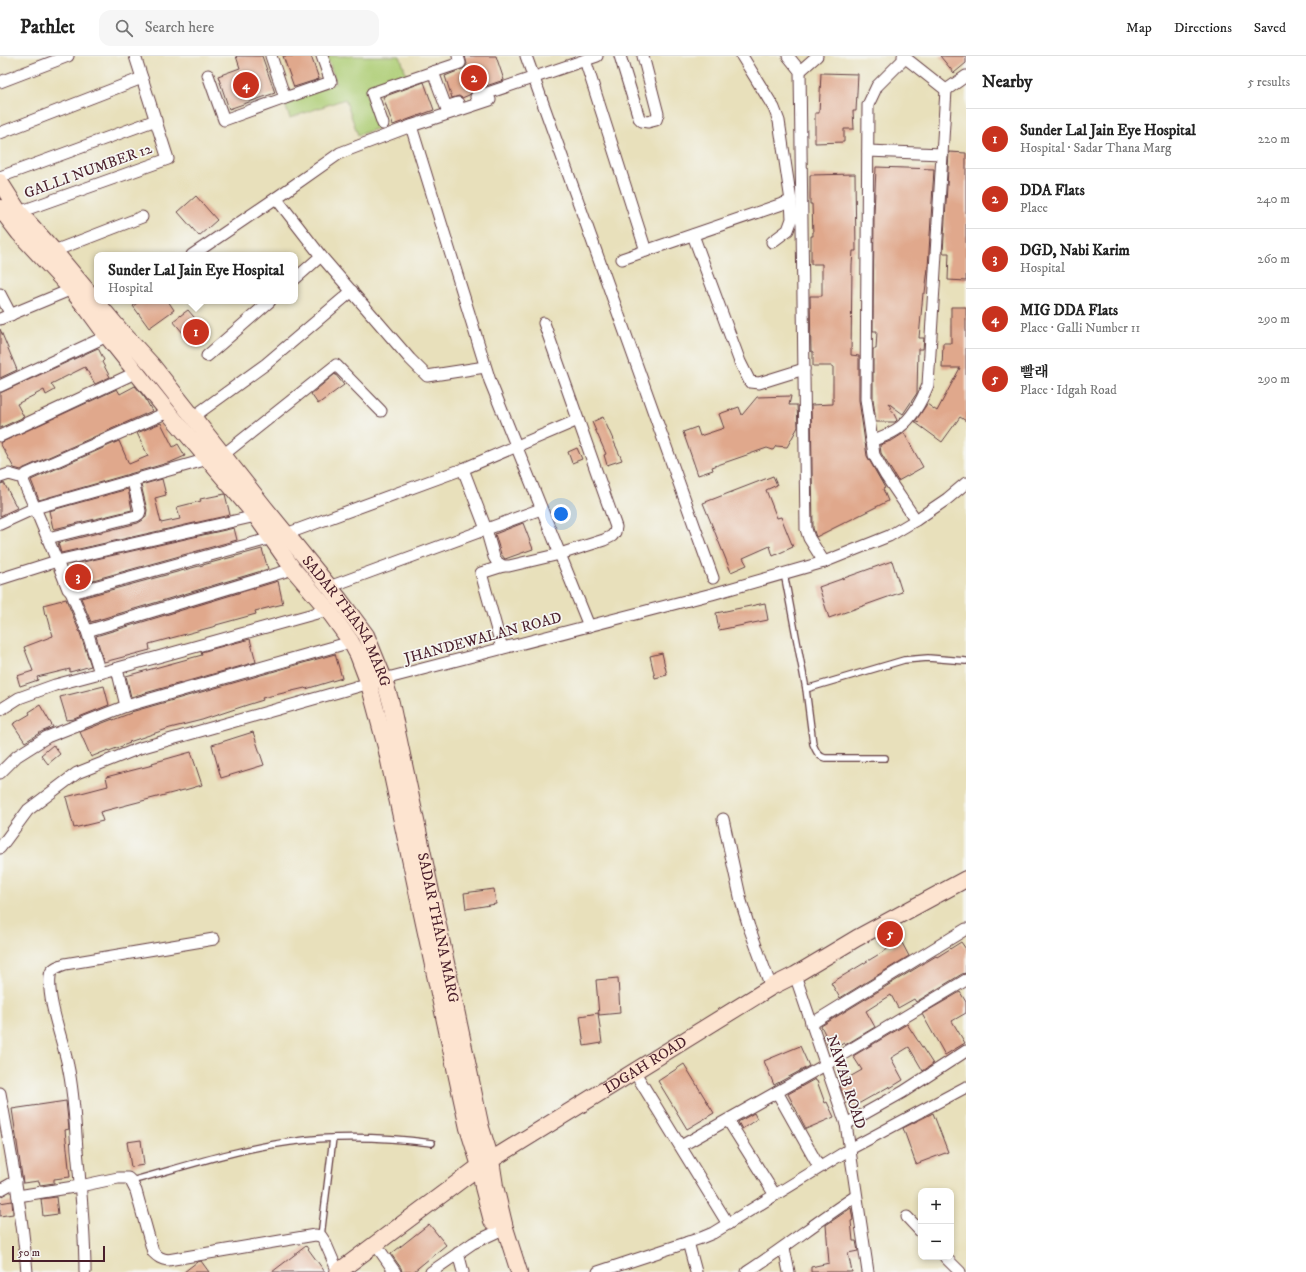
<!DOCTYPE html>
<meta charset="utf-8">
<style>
:root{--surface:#fff;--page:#f6f6f6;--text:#222;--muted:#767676;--line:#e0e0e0;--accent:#c8321e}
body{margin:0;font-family:"IM FELL DW Pica","Noto Serif KR",serif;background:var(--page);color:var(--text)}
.controls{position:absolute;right:12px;bottom:12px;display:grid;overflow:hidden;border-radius:8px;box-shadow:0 2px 6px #0003}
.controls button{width:36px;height:36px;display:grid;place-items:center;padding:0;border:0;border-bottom:1px solid var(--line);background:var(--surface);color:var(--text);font:20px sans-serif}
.scale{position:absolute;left:12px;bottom:10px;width:93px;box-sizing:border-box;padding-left:4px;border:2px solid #4a1f2b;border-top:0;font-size:11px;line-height:14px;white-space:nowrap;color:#4a1f2b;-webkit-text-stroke:3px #f6f6f2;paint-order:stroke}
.you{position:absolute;left:561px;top:458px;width:14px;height:14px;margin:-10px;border:3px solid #fff;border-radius:50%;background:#1a73e8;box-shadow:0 0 0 6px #1a73e833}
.badge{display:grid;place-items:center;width:26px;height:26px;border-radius:50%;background:var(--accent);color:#fff;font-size:13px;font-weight:700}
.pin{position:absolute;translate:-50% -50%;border:2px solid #fff;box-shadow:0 1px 4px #0006}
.popup{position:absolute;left:94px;top:196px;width:204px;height:52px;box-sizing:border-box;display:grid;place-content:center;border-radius:8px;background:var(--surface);filter:drop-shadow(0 1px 3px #0005);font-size:13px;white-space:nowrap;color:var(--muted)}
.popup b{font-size:15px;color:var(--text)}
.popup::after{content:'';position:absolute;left:50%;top:100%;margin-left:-8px;border:8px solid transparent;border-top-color:var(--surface)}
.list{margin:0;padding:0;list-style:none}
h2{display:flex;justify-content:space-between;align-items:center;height:52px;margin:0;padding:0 16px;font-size:17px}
h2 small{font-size:13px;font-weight:400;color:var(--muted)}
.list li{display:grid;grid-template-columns:26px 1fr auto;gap:12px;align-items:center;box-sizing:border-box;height:60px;padding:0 16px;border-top:1px solid var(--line)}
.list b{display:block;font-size:15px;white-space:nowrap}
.list p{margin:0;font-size:13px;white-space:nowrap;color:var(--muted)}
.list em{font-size:13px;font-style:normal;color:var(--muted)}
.icon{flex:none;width:22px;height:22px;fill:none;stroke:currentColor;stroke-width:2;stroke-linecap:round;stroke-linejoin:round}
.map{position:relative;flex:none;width:966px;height:1216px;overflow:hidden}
header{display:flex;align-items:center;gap:24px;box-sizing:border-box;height:56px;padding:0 20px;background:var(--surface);border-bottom:1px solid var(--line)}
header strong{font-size:19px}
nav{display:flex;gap:22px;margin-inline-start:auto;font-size:14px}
.search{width:280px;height:36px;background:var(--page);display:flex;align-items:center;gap:10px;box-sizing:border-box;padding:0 14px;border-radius:12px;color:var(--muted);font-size:15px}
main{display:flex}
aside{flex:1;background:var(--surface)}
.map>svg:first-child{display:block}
</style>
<header>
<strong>Pathlet</strong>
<div class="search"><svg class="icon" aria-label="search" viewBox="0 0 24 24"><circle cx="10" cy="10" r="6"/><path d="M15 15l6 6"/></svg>Search here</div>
<nav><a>Map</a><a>Directions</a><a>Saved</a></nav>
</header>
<main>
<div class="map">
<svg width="966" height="1216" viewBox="0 0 966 1216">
<rect width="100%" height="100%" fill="#f6f6f2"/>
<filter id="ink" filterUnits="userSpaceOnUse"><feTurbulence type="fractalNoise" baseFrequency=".025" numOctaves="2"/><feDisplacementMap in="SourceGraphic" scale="8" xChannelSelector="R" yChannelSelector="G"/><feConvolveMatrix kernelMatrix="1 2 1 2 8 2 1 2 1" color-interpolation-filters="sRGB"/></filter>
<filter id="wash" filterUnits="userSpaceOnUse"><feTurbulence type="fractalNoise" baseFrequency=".012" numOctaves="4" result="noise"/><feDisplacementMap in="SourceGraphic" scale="16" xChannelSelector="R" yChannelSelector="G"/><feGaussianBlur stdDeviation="0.9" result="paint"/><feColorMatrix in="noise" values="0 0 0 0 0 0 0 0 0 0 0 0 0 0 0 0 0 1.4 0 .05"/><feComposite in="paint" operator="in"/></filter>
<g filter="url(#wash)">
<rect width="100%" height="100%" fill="#e8e0bb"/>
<path fill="#adcd75" stroke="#7c7650" d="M 327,0 L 400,0 L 407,20 L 365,35 L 378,72 L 358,79 L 345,43 L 290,62 L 284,46 L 336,27 Z"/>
<g id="blocks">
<g fill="#e0a88c">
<path d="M 236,0 L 262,0 L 275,37 L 229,53 L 218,20 L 240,12 Z"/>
<path d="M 283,0 L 311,0 L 319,23 L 294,31 Z"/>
<path d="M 465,0 L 496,0 L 504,24 L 474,34 L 469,39 L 462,42 L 459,40 L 452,42 L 445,20 L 465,12 L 467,8 Z"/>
<path d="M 940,0 L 966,0 L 966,7 L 954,17 Z"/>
<path d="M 821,17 L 858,18 L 856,55 L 853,55 L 854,73 L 844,73 L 844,86 L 815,87 L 815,57 L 819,57 Z"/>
<path d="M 424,26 L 434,54 L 393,69 L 383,41 Z"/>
<path d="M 949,96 L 966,97 L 966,225 L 948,224 L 949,197 L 943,197 Z"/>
<path d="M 876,111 L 934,113 L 928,212 L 925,237 L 923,237 L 919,282 L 924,282 L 923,293 L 918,293 L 917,337 L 903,358 L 888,347 L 897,364 L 895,366 L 876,366 L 873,343 L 873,293 L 876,293 L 877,275 L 873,275 L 874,158 Z"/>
<path d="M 855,118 L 856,195 L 853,195 L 852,209 L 851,299 L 859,300 L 859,344 L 867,400 L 885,432 L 883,433 L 888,445 L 816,481 L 813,472 L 811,349 L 833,348 L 833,310 L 813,310 L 813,296 L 811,295 L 810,240 L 822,240 L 822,208 L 811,208 L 811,180 L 813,180 L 812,148 L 810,148 L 810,119 Z"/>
<path d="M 196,140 L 217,164 L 199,180 L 178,156 Z"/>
<path d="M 140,245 L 168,245 L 174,254 L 149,272 L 133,250 Z"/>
<path d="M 951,251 L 966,251 L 966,365 L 960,361 L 942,386 L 916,367 L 919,366 L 915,366 L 927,348 L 937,355 L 960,312 L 942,312 L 943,287 L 951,287 Z"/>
<path d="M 188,254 L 204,273 L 189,284 L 173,265 Z"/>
<path d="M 0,273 L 17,314 L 0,322 Z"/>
<path d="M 98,292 L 104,304 L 102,306 L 110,321 L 95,328 L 85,311 L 51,328 L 55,334 L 46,339 L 44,334 L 17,348 L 24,361 L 0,372 L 0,337 Z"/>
<path d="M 335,318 L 344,329 L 318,348 L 311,338 Z"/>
<path d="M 135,330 L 145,342 L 152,355 L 24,412 L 21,414 L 14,412 L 0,387 L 117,333 L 120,338 Z"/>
<path d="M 791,340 L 789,349 L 797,349 L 798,371 L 787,391 L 776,390 L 773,394 L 767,392 L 712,411 L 713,414 L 698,419 L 683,376 L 697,371 L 700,380 L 724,372 L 719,358 L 739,351 L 742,359 L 757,341 Z"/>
<path d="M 603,361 L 622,404 L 607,409 L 604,399 L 606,398 L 592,366 Z"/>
<path d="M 161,367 L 173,391 L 178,388 L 185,400 L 171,406 L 39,444 L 31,424 L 119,385 L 129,408 L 148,400 L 137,377 Z"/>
<path d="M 904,377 L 923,411 L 898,425 L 881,397 L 880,389 L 893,384 Z"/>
<path d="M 577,392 L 582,403 L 572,407 L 568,396 Z"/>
<path d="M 773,420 L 777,429 L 766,434 L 777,462 L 781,461 L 793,491 L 773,500 L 770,490 L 743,502 L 747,509 L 731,516 L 703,447 Z"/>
<path d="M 162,423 L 166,439 L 155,442 L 161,467 L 180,463 L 177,451 L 201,445 L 200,443 L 225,438 L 230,459 L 61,497 L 58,487 L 138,467 L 143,464 L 146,460 L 147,454 L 141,429 Z"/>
<path d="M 4,427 L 17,452 L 0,460 L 0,428 Z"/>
<path d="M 128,433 L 132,454 L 54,473 L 53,472 L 49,455 Z"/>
<path d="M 523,467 L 533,493 L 505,503 L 501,498 L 495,478 Z"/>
<path d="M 234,472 L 237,484 L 75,529 L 70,509 Z"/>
<path d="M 262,493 L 268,513 L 91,566 L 81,542 Z"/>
<path d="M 892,505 L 902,536 L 829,562 L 819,531 Z"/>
<path d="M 278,525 L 283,548 L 255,555 L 256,558 L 216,569 L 216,570 L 149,588 L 150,594 L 104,606 L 96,580 Z"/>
<path d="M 66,543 L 80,577 L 91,610 L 70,616 L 70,613 L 37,621 L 38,624 L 20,630 L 17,620 L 33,615 L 24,591 L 53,580 L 47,558 L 45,559 L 43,549 Z"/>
<path d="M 765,547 L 768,564 L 719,574 L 716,557 Z"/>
<path d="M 250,583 L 256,606 L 131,641 L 126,620 L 202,599 L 201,596 Z"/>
<path d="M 662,597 L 667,619 L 655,622 L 650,600 Z"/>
<path d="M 335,598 L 342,622 L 306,633 L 305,632 L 262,642 L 263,644 L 247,649 L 202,664 L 170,672 L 129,686 L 130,687 L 109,695 L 108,694 L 91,701 L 80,676 L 113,663 L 113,664 L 131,657 L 131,656 Z"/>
<path d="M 104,630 L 109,649 L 74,663 L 67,664 L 60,641 Z"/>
<path d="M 40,649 L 53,671 L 41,676 L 25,686 L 13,668 L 30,658 L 29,656 Z"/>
<path d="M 253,676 L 264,709 L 221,722 L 212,689 Z"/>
<path d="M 53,689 L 60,698 L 48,708 L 41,699 Z"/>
<path d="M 191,696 L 202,729 L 185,734 L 184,734 L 100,756 L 103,765 L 74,772 L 66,741 L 108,730 L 106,721 L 153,709 L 152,707 Z"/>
<path d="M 494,833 L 496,848 L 466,853 L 464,837 Z"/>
<path d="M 901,885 L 909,900 L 840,942 L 831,927 Z"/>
<path d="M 961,886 L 966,893 L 966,917 L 962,918 L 916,946 L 914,943 L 898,952 L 891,939 L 866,955 L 875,971 L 845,989 L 844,987 L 830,995 L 823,979 L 825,978 L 821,970 L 936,900 L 937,901 Z"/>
<path d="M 618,922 L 620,957 L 599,959 L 596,924 Z"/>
<path d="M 960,936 L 966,946 L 966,957 L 952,965 L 965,987 L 945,999 L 922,958 Z"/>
<path d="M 598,957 L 602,987 L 584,990 L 580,960 Z"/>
<path d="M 907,968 L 933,1008 L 923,1015 L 909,991 L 891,1002 L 903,1024 L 890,1032 L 890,1030 L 851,1052 L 842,1036 L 839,1027 L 862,1014 L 853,1000 Z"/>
<path d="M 800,990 L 809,1010 L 774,1029 L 764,1005 Z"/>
<path d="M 684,1008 L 714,1057 L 687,1073 L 658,1025 Z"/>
<path d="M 815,1023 L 816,1025 L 817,1025 L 825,1047 L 827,1046 L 834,1061 L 806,1073 L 788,1038 Z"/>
<path d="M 66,1045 L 69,1073 L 65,1074 L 70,1121 L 54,1123 L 54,1127 L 40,1129 L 39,1125 L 23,1127 L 12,1053 Z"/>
<path d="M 754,1057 L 757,1063 L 742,1073 L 738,1066 Z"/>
<path d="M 933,1057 L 948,1096 L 916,1108 L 903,1072 Z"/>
<path d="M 141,1084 L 144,1109 L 131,1111 L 127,1086 Z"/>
<path d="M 56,1141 L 58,1158 L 43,1160 L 41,1143 Z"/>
<path d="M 12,1145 L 13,1158 L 0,1160 L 0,1147 Z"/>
<path d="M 851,1152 L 853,1164 L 851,1165 L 853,1185 L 856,1185 L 858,1195 L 848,1197 L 852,1216 L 811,1216 L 811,1211 L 829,1207 L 826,1169 Z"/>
<path d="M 429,1168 L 446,1189 L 413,1216 L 402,1216 L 401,1212 L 391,1198 Z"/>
<path d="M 306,1190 L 325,1216 L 272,1216 Z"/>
<path d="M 201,1205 L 209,1216 L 184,1216 L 197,1206 Z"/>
</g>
</g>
</g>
<g filter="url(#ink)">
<use href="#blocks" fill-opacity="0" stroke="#623c41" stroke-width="1"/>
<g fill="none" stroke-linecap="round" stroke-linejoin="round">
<defs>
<g id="lane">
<path d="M 784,517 L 806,633 L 813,688 C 816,695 818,700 825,702 L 885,702"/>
<path d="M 806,633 L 904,604 L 928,602 L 966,605"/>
<path d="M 131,1125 C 183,1111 236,1093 290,1086 C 337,1079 385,1081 432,1087"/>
<path d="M 321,1180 L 333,1082"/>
</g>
<g id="street">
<path d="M 526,0 L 713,522"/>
<path d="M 620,0 L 639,62 L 642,65 L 648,66 L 656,64 L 658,58 L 643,0"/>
<path d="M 742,0 L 774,52 L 779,65 L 791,145 L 792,163 L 788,174 L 772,186"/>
<path d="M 788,0 L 800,15 L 806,473 L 809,482 L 824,506"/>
<path d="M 903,0 L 946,34"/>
<path d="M 905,2 L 877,30 L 868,49 L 866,343 L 874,399 L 886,420 L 916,464"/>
<path d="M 585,4 L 646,195"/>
<path d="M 800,15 L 817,0"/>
<path d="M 433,16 L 460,7 L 458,0"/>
<path d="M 208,19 L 224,64 L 285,42 L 271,0"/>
<path d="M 0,26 L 68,0"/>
<path d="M 946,34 L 966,20"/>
<path d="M 476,41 L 597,0"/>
<path d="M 285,42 L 331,26 L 322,0"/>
<path d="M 383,68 L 372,37 L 433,16 L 446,51 L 458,47"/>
<path d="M 411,70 L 490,325 L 589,570"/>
<path d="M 0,77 L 142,22"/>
<path d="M 868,95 L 942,98"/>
<path d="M 0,121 L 156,64"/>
<path d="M 276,142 L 321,200 L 410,303 L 427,320 L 485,311"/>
<path d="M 19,156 L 168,103 L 135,0"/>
<path d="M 693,179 L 740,306 L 750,326 L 759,327 L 804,313"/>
<path d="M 54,195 L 142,161"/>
<path d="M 192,199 L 276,142 L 340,97 L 411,70 L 490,44"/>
<path d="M 622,203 L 791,145"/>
<path d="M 295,223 L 321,200"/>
<path d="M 0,238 L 11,259"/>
<path d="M 0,263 L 77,231"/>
<path d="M 207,300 L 270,245"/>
<path d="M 0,330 L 107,280"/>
<path d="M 168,356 L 27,418 L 23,422 L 24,427 L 35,452 L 208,403"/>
<path d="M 193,361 L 266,308 L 352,235"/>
<path d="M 0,380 L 137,316"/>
<path d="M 871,385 C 881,381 892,378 900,371 C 913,361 922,344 928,329 L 946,34"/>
<path d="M 223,399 L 336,309 L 381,355"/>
<path d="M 463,413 L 486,473 L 494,501 L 497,506 L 503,510 L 509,510 L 560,498 L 604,484 L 612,480 L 615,476 L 616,471 L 544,267"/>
<path d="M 0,421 L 9,418 L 23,422"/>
<path d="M 256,460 L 57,505 L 68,533 L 71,536 L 76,536 L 272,482"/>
<path d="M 0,468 L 35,452 L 57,505 L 0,523"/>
<path d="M 286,478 L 463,413 L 578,364"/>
<path d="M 48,482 L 136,460 L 139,458 L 140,455 L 133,425"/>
<path d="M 293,513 L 87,575 L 100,617 L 328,554"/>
<path d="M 329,531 L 541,453"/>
<path d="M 71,536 L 87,575"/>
<path d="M 502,592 L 481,517 L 503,510"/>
<path d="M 117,613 L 126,650"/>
<path d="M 0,654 L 19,642 L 55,629 L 100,617"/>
<path d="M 0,717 L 17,700 L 47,681 L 126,650 L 351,586"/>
<path d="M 723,763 L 741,845 L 749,871 L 771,931"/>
<path d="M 0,792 L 28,754 L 77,717 L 140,692 L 384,623 L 712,538 L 824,506 L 889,480 L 916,464 L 947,443 L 966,427"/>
<path d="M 795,919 L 846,1068 L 868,1216"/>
<path d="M 811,968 L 966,873"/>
<path d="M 634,1015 L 728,1168"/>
<path d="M 777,1036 L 819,1111"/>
<path d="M 0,1037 C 11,1097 22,1156 27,1216"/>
<path d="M 728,1064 L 775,1139"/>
<path d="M 846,1068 L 903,1036 L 966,995"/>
<path d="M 681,1090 L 825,1009 L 966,924"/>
<path d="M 0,1134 L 16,1125"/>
<path d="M 18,1140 L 80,1130 L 118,1122 L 128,1122 L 131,1125 L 136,1135 L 153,1196 C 158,1201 161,1203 168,1204 L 315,1179 L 321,1180 L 325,1186 L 338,1216"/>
<path d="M 907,1161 L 921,1176"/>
<path d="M 688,1186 L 696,1216"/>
<path d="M 376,1189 L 395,1216"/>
<path d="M 784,1192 L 789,1216"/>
<path d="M 458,1197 L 463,1216"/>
<path d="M 945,1201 L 960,1216"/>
<path d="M 85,1216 C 85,1175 81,1135 77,1094 C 75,1066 74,1037 68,1010 C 63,984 47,945 50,920 C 50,913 59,910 65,908 L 214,883"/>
<path d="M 431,1216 L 473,1187 L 505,1172"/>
<path d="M 598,1216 L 701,1182 L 713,1177 L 850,1093 L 966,1031"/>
<path d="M 747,1216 C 784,1192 819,1164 856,1140"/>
</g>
<g id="secondary">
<path id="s1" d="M 0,126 L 19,156 L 54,195 L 120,274 L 152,309 L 265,452 L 340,544 L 366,579 L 384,623 L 391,647 L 481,1072 L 491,1104 L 495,1130 L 505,1172 L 519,1216"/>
<path d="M 0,152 L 19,177 L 71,233 L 88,254 L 107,280 L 168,356 L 256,460 L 293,513 L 328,554 L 351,586 L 358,599 L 369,628 L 386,691 L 468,1072 L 480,1110 L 483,1131 L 492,1165"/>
<path id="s2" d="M 338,1216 L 480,1110 L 491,1104 L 771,931 L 795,919 L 857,882 L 966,823"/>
</g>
</defs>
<use href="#lane" stroke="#623c41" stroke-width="8"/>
<use href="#street" stroke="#623c41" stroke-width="13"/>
<use href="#secondary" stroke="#623c41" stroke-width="18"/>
<use href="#lane" stroke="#fff" stroke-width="5.5"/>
<use href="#street" stroke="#fff" stroke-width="11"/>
<use href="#secondary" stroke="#fde4d0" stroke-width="16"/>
</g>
</g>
<g text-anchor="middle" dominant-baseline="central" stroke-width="3.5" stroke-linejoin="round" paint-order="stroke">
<g font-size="15" fill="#4a1f2b" stroke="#f6f6f2">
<text transform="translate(88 115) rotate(-20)">GALLI NUMBER 12</text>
<text stroke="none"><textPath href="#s1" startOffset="561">SADAR THANA MARG</textPath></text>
<text transform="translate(483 582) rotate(-15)">JHANDEWALAN ROAD</text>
<text stroke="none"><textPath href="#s1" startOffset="885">SADAR THANA MARG</textPath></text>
<text stroke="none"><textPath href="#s2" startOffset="371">IDGAH ROAD</textPath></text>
<text transform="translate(846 1026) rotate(72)">NAWAB ROAD</text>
</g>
</g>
</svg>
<div class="controls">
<button>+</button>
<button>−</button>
</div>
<div class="scale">50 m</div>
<div class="you"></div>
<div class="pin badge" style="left:196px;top:276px">1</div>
<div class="popup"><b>Sunder Lal Jain Eye Hospital</b>Hospital</div>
<div class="pin badge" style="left:474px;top:22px">2</div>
<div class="pin badge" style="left:78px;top:521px">3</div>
<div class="pin badge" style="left:246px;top:29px">4</div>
<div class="pin badge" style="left:890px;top:878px">5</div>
</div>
<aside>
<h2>Nearby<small>5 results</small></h2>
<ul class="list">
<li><span class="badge">1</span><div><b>Sunder Lal Jain Eye Hospital</b><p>Hospital · Sadar Thana Marg</p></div><em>220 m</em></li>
<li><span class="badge">2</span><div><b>DDA Flats</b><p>Place</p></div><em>240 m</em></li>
<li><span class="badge">3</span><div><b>DGD, Nabi Karim</b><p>Hospital</p></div><em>260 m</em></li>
<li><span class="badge">4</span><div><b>MIG DDA Flats</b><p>Place · Galli Number 11</p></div><em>290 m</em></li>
<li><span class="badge">5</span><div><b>빨래</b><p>Place · Idgah Road</p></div><em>290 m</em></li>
</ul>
</aside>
</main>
